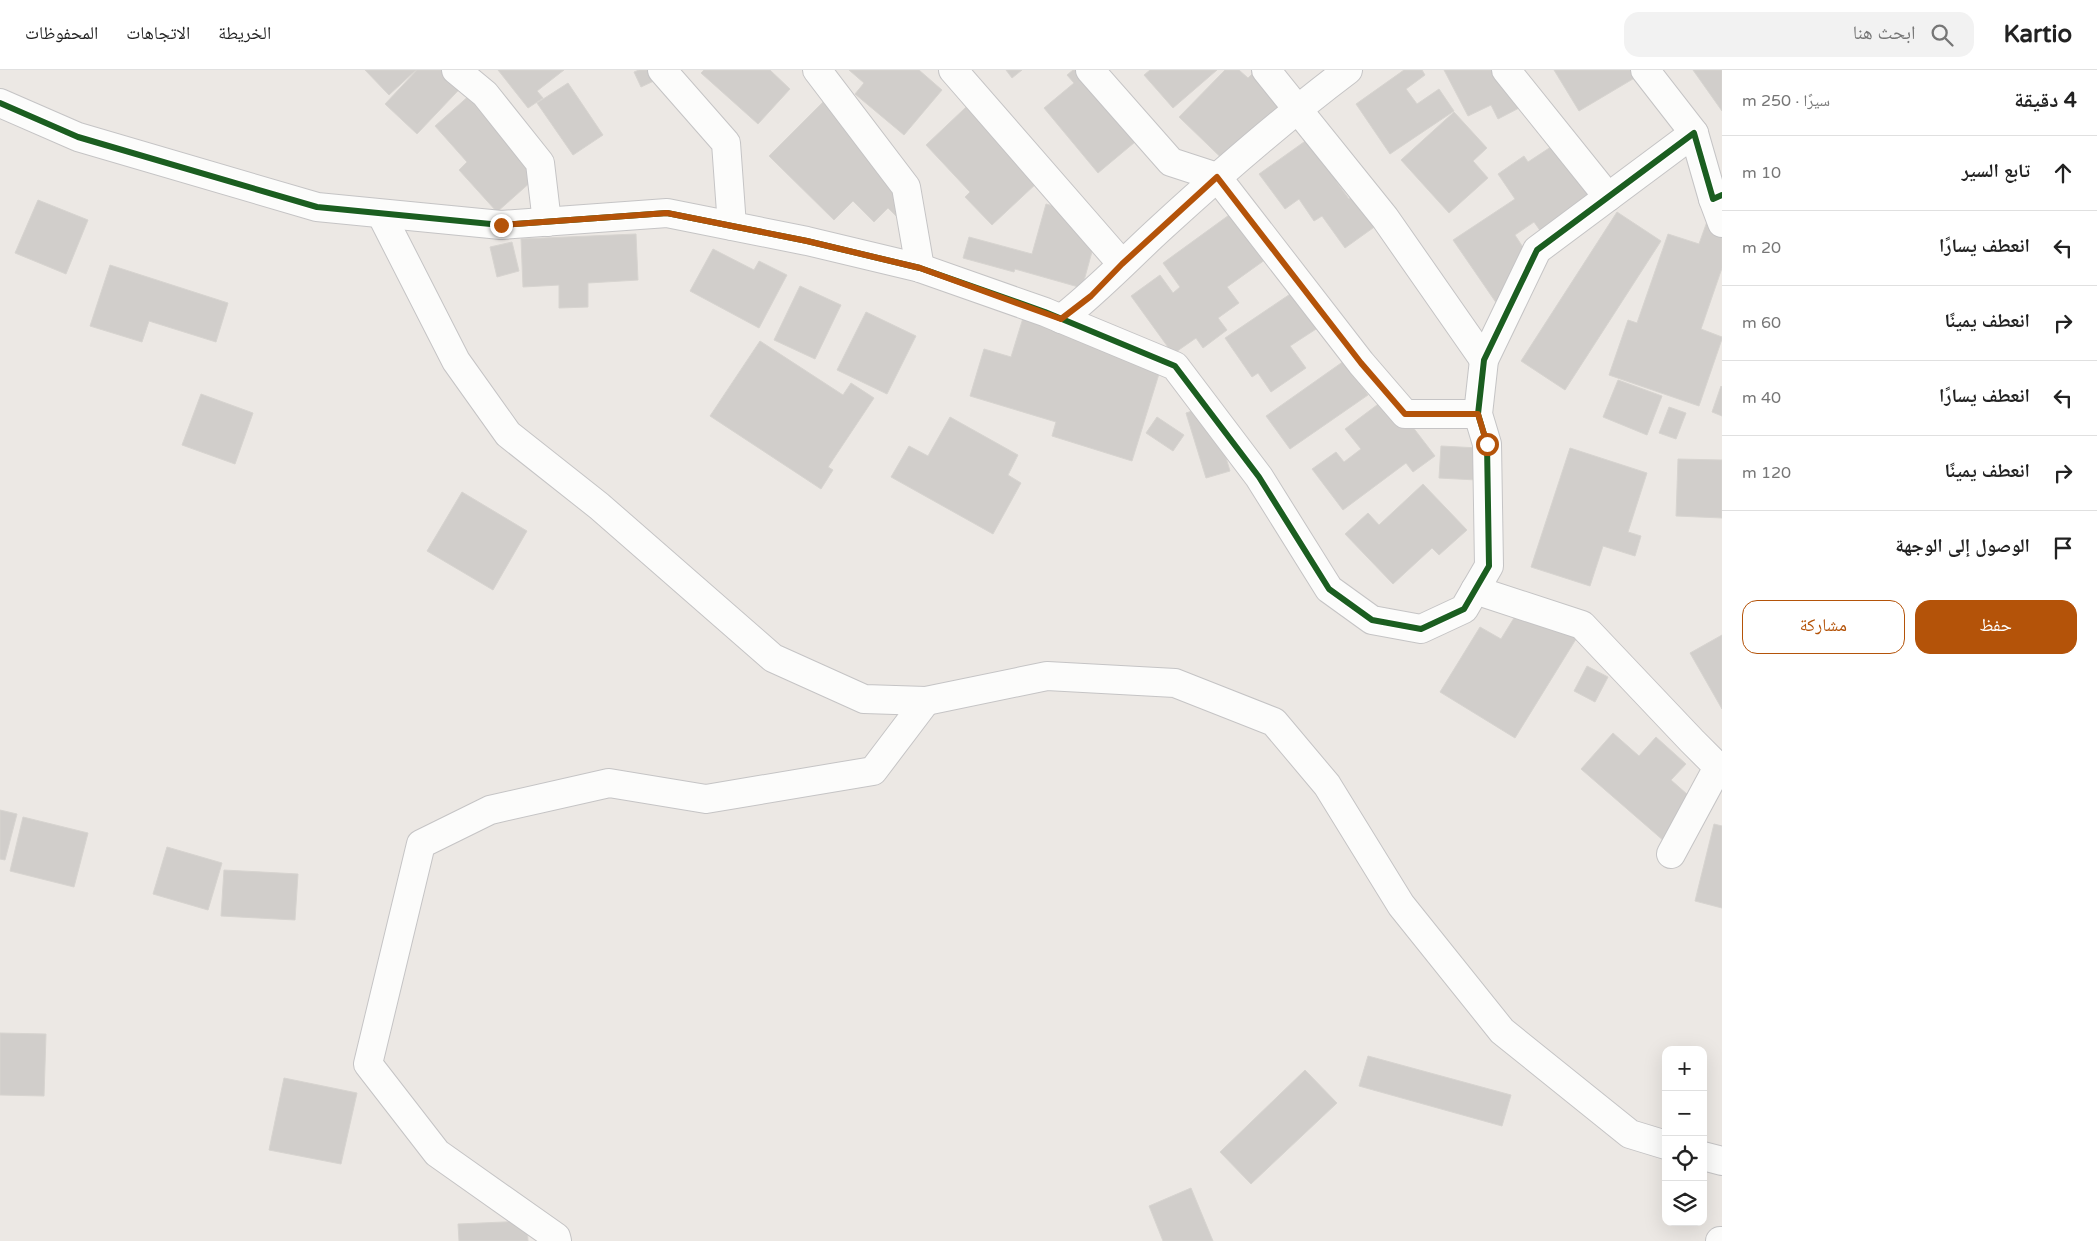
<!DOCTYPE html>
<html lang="ar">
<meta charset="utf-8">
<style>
:root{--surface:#fff;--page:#f2f2f2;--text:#222;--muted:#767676;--line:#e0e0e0;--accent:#b45309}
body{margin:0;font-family:"Varela Round","Noto Naskh Arabic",sans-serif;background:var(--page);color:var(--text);direction:rtl}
.controls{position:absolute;right:15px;bottom:15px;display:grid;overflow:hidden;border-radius:10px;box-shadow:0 5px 20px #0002}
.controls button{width:45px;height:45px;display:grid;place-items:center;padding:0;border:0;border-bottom:1px solid var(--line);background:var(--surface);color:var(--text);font:25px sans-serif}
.stop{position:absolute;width:15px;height:15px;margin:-11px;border:4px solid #b45309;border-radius:50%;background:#fff}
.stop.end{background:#b45309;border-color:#fff;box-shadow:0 1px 5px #0008}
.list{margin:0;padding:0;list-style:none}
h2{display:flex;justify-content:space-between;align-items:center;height:65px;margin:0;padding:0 20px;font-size:21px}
h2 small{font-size:16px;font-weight:400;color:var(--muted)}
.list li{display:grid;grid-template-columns:32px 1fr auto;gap:15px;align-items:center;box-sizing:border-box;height:75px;padding:0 20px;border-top:1px solid var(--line)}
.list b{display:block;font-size:19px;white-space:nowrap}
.list em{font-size:16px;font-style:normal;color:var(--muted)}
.actions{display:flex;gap:10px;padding:15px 20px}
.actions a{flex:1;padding:11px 0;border:1px solid var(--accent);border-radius:15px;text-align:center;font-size:18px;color:var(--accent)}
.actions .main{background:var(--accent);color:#fff}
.icon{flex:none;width:28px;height:28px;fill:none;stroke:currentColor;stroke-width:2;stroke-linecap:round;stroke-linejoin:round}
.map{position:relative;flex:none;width:1722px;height:1171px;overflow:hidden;direction:ltr}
header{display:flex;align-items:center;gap:30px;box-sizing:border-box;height:70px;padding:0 25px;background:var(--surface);border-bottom:1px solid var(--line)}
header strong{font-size:24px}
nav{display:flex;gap:28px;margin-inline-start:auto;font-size:18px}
.search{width:350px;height:45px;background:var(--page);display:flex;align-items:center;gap:12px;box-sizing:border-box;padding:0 18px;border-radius:15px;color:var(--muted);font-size:19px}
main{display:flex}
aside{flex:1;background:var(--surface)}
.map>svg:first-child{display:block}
</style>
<header>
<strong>Kartio</strong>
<div class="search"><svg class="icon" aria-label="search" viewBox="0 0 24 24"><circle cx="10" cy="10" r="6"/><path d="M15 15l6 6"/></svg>ابحث هنا</div>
<nav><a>الخريطة</a><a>الاتجاهات</a><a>المحفوظات</a></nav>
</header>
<main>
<aside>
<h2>4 دقيقة<small>سيرًا · 250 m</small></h2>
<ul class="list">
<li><svg class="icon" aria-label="ahead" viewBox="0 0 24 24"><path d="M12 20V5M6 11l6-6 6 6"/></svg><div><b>تابع السير</b></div><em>10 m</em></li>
<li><svg class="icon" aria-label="left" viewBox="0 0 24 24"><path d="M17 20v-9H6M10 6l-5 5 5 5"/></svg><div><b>انعطف يسارًا</b></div><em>20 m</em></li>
<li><svg class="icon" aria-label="right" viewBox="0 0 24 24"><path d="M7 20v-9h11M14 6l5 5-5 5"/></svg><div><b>انعطف يمينًا</b></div><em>60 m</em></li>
<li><svg class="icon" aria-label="left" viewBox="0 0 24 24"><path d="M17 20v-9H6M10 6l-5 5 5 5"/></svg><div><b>انعطف يسارًا</b></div><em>40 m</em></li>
<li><svg class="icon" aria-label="right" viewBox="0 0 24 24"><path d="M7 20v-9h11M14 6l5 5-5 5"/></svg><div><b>انعطف يمينًا</b></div><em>120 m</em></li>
<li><svg class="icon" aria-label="arrive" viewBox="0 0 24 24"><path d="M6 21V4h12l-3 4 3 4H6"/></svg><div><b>الوصول إلى الوجهة</b></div></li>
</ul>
<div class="actions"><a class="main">حفظ</a><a>مشاركة</a></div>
</aside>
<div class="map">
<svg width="1722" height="1171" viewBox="0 0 1722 1171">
<rect width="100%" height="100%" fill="#ece8e4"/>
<g fill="#d1cecb" stroke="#d7d4d0">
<path d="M 365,0 L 416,0 L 389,25 Z"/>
<path d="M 417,0 L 463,0 L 471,7 L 417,64 L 385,34 Z"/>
<path d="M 498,0 L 564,0 L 537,21 L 543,28 L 528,38 Z"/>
<path d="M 639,0 L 654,0 L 658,9 L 641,17 L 634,2 Z"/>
<path d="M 704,0 L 770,0 L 790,19 L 758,54 L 701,3 Z"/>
<path d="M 849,0 L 919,0 L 942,20 L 904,65 L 855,24 L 864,13 Z"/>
<path d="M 1006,0 L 1022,0 L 1012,8 Z"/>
<path d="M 1073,0 L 1102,0 L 1141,67 L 1098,103 L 1044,38 L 1074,13 L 1067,5 Z"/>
<path d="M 1150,0 L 1217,0 L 1173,38 L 1144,5 Z"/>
<path d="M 1225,0 L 1239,0 L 1248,8 L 1256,0 L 1305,31 L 1236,102 L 1179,47 Z"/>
<path d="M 1404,0 L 1422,0 L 1425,5 L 1406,19 L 1417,34 L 1439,19 L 1454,41 L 1390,84 L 1356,34 Z"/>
<path d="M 1444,0 L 1501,0 L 1521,37 L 1498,49 L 1491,35 L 1468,46 Z"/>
<path d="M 1554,0 L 1648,0 L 1579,41 Z"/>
<path d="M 1693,0 L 1722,0 L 1722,41 Z"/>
<path d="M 568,13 L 603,65 L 573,85 L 537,33 Z"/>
<path d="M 480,16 L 551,94 L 497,142 L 459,100 L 467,92 L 435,56 Z"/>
<path d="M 983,21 L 1053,98 L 992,155 L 965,127 L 970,122 L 926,75 Z"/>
<path d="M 826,29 L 922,125 L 898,148 L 888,138 L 874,152 L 853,131 L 834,150 L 769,86 Z"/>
<path d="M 1454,42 L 1487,78 L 1473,91 L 1488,108 L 1449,143 L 1401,90 Z"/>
<path d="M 1325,57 L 1355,98 L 1336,111 L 1349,129 L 1369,114 L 1391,145 L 1345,178 L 1322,146 L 1314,151 L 1299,129 L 1285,139 L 1259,104 Z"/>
<path d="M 1566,67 L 1605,124 L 1544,166 L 1534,152 L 1515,165 L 1528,185 L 1513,196 L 1525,215 L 1497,234 L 1453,170 L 1515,129 L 1498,104 L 1524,86 L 1528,92 Z"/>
<path d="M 38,130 L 88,150 L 66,204 L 15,183 Z"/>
<path d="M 1046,134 L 1101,149 L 1082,218 L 1015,199 L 1014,202 L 963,188 L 969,167 L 1032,184 Z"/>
<path d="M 1236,140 L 1269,187 L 1227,217 L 1239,233 L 1218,248 L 1227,260 L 1203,278 L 1196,268 L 1173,284 L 1131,226 L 1160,205 L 1173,223 L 1180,217 L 1163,193 Z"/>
<path d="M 1617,142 L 1661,171 L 1565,320 L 1521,291 Z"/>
<path d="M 1709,146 L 1722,150 L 1722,198 L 1701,259 L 1722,267 L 1722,269 L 1699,336 L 1609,305 L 1628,250 L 1637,253 L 1668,164 L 1699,174 Z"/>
<path d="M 636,164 L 638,210 L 588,213 L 588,237 L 559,238 L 559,215 L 523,217 L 521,169 Z"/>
<path d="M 512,172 L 519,201 L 497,207 L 490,177 Z"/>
<path d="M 713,179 L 754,200 L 759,191 L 787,205 L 759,258 L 690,221 Z"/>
<path d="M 110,195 L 228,233 L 216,272 L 149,251 L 142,272 L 90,256 Z"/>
<path d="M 1305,214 L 1330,250 L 1290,276 L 1306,298 L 1271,322 L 1258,303 L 1252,307 L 1225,268 Z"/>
<path d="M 800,216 L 841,235 L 815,289 L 774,270 Z"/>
<path d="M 866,242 L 916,266 L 887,324 L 837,300 Z"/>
<path d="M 1023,248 L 1163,291 L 1132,391 L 1052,366 L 1056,352 L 970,326 L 984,279 L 1011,287 Z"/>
<path d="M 760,271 L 843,325 L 851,313 L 874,328 L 828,397 L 833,400 L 821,419 L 710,346 Z"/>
<path d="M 1344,291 L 1368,325 L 1290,379 L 1266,346 Z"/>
<path d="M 1618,310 L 1662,326 L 1647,365 L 1603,347 Z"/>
<path d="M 1721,316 L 1722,317 L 1722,346 L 1712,342 Z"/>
<path d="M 201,324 L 253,343 L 235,394 L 182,375 Z"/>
<path d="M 1389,326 L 1435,386 L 1413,402 L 1406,393 L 1343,440 L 1312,399 L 1336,382 L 1344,392 L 1361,379 L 1345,359 Z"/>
<path d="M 1210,335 L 1230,401 L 1206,408 L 1186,343 Z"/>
<path d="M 1669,337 L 1686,343 L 1676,369 L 1659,363 Z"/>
<path d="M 950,347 L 1018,385 L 1008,405 L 1021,413 L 993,464 L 891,407 L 909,376 L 928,386 Z"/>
<path d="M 1157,347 L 1184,365 L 1173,381 L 1146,363 Z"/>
<path d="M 1441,376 L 1497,379 L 1496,411 L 1439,408 Z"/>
<path d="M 1570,378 L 1647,403 L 1628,462 L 1641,466 L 1635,486 L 1603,476 L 1590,516 L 1531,497 Z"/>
<path d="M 1678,389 L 1722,390 L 1722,448 L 1676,446 Z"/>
<path d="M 1423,414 L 1467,460 L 1439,485 L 1432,478 L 1393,514 L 1345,464 L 1368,443 L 1379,455 Z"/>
<path d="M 462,422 L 527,461 L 493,520 L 427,481 Z"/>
<path d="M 1522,535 L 1581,561 L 1515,668 L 1440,622 L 1480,557 L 1501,569 Z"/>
<path d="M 1722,565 L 1722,639 L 1690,583 Z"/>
<path d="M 1587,596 L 1608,607 L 1595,632 L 1574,621 Z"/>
<path d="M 1613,663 L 1639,686 L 1656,667 L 1686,694 L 1671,710 L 1705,740 L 1672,778 L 1581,699 Z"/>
<path d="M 0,740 L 17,744 L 5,790 L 0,789 Z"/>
<path d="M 23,747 L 88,763 L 74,817 L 10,801 Z"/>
<path d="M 1714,754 L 1722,756 L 1722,838 L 1695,831 Z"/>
<path d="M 167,777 L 222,793 L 208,840 L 153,824 Z"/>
<path d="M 224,800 L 298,804 L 295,850 L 221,846 Z"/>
<path d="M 0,963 L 46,964 L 44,1026 L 0,1025 Z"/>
<path d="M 1368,986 L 1511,1025 L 1502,1056 L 1359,1016 Z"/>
<path d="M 1305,1000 L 1337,1033 L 1251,1114 L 1220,1082 Z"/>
<path d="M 284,1008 L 357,1023 L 341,1094 L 269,1080 Z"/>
<path d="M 1191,1118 L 1213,1171 L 1163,1171 L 1149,1136 Z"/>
<path d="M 527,1151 L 528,1171 L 459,1171 L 458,1154 Z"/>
</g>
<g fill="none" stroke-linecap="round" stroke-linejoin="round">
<defs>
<g id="minor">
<path d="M 456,0 L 485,24 L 540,93 L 547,152"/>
<path d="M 662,0 L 726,73 L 732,156"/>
<path d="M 817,0 L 906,117 L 920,198"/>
<path d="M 953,0 L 1122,194"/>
<path d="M 1090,0 L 1171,92 L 1217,107 L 1361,293 L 1405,344 L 1478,344"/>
<path d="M 1266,0 L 1385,148 L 1484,290"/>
<path d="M 1506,0 L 1608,127"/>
<path d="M 1645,0 L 1694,63"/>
<path d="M 0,33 L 78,67 L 317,137 L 501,155 L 667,143 L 807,171 L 920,198 L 1045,242 L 1175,296 L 1259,407 L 1329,519 L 1372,550 L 1421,559 L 1464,539 L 1489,496 L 1487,374 L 1478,344 L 1484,290 L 1537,180 L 1694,63 L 1713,129 L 1722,125"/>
<path d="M 1713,129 L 1722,153"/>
<path d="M 381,144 L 456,291 L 508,364 L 599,436 L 773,588 L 864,629 L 926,631 L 1047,606 L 1175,613 L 1274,652 L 1327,715 L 1401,835 L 1502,961 L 1630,1064 L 1666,1075"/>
<path d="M 1061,249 C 1097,221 1128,188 1162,157 C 1222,102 1283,49 1348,0"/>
<path d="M 1475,520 L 1582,555 L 1692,671 L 1718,697 L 1671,784"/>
<path d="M 1703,1086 L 1722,1091"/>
<path d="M 557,1171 L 556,1167 L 437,1083 L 368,994 L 421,774 L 490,740 L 609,713 L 706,729 L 873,701 L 926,631"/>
<path d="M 1720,1171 L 1722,1171"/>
</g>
</defs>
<use href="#minor" stroke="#c5c4c5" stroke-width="30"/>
<use href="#minor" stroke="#fcfcfb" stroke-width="28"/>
<defs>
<path id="cycleway" d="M 0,33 L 78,67 L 317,137 L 501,155 L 667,143 L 807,171 L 920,198 L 1045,242 L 1175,296 L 1259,407 L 1329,519 L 1372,550 L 1421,559 L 1464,539 L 1489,496 L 1487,374 L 1478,344 L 1484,290 L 1537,180 L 1694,63 L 1713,129 L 1722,125"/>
</defs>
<use href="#cycleway" stroke="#fff" stroke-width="9"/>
<use href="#cycleway" stroke="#1b5e20" stroke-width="6"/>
</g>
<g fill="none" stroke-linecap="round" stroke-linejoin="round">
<path stroke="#b45309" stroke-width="6" d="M 501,155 L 667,143 L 807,171 L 920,198 L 1061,249 L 1091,226 L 1122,194 L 1217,107 L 1361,293 L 1405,344 L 1478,344 L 1487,374"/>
</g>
</svg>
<div class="controls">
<button>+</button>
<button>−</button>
<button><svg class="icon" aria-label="locate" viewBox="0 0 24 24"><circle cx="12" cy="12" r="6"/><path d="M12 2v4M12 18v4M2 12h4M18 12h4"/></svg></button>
<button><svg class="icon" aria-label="layers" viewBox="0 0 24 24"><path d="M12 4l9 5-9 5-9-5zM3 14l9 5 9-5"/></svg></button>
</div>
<div class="stop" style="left:1487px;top:374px"></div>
<div class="stop end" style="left:501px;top:155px"></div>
</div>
</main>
